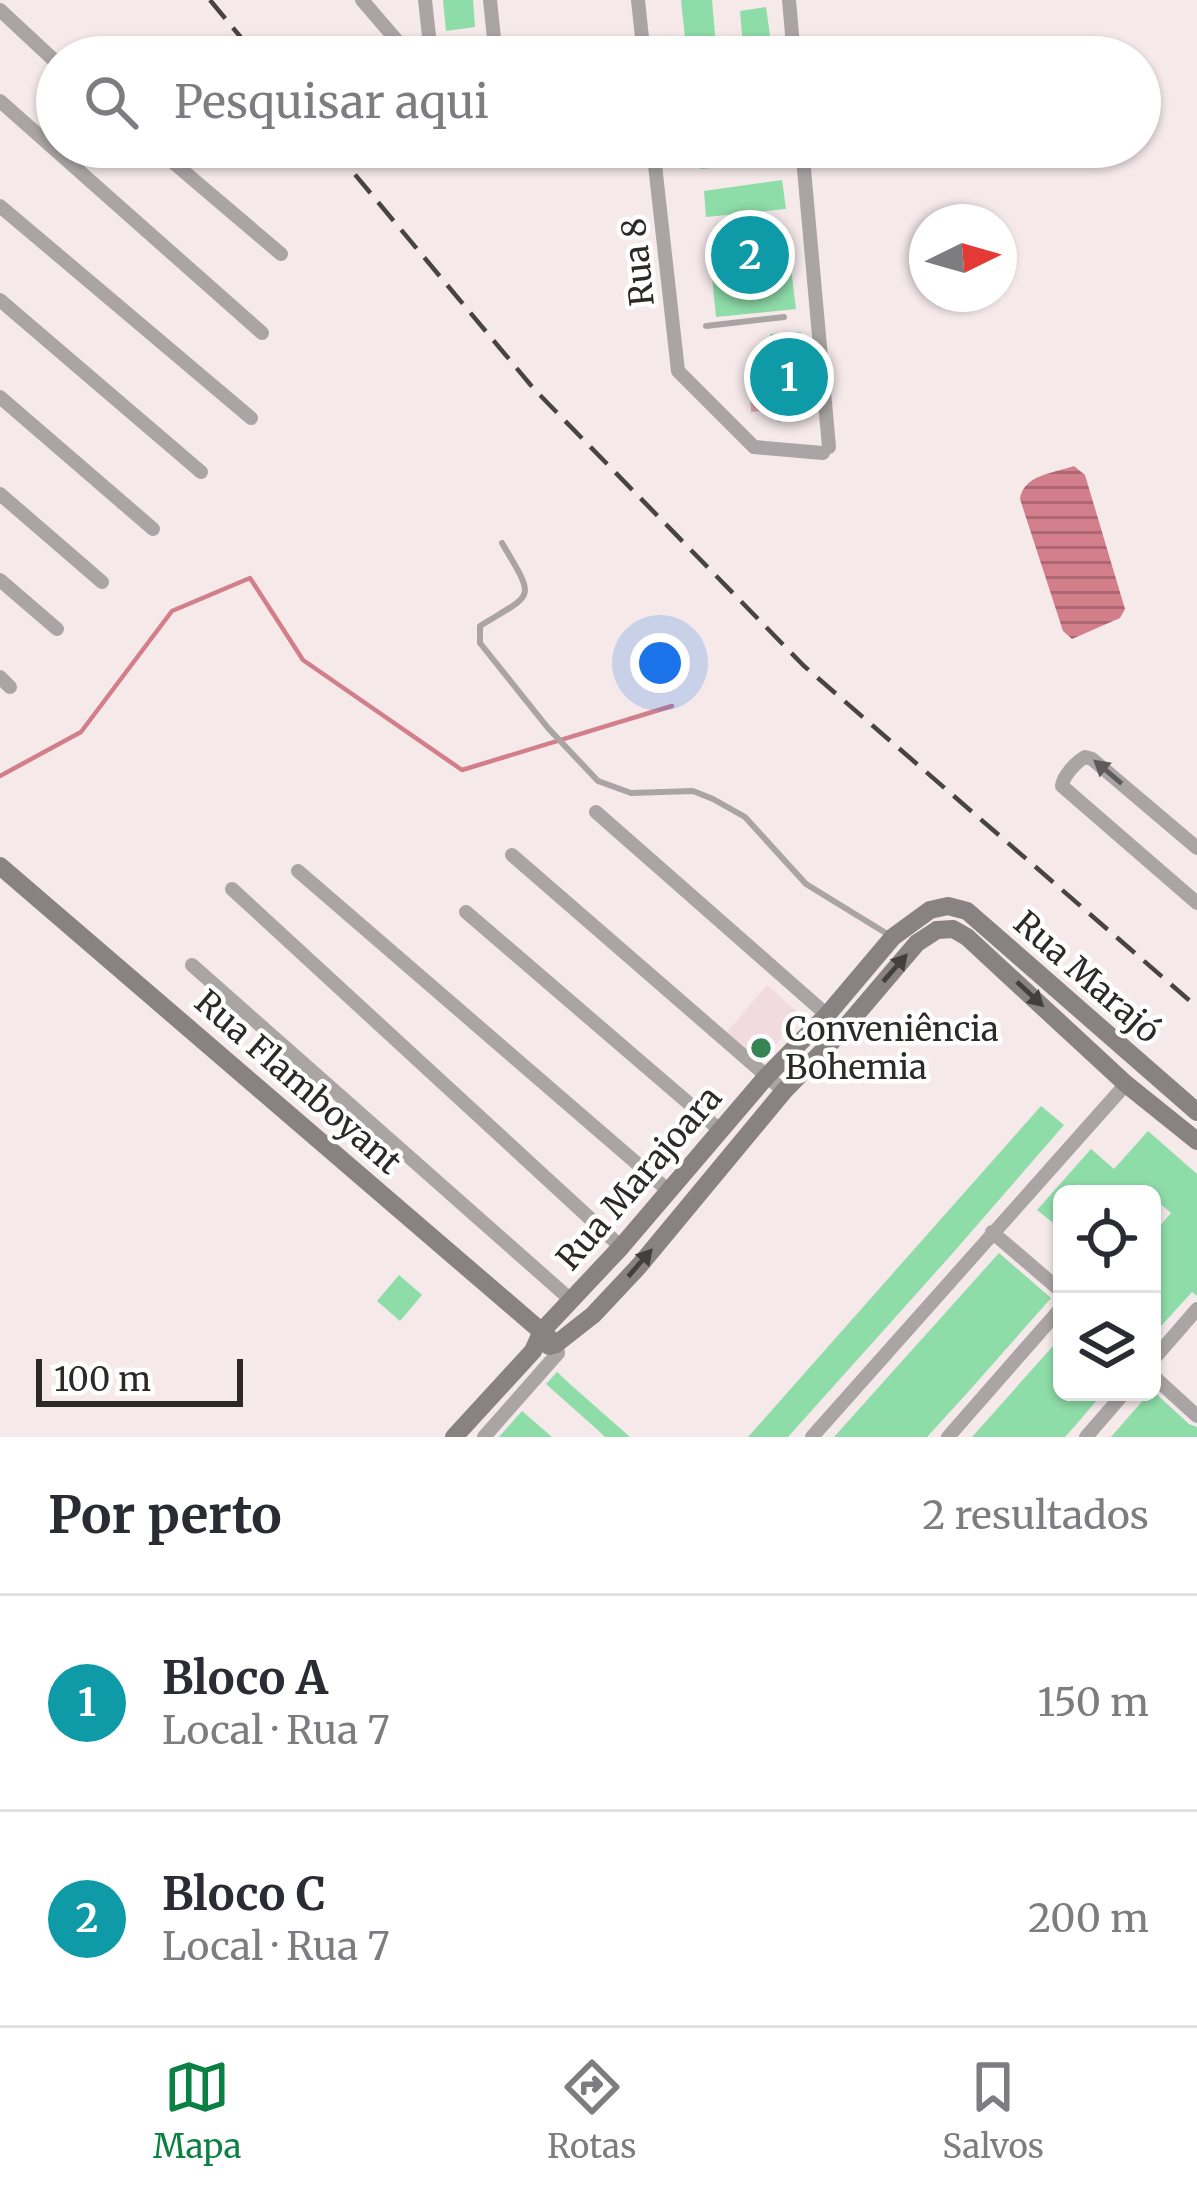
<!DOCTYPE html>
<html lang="pt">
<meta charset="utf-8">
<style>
:root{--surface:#fff;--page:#f2f2f3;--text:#2b2b33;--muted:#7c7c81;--line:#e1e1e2;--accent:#0b8043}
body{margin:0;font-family:Merriweather,serif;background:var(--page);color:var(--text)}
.controls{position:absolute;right:36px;bottom:36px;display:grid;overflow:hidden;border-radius:18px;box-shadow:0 3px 9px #0004}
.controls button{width:108px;height:108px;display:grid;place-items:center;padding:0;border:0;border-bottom:3px solid var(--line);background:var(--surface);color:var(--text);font:60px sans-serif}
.compass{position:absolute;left:909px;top:204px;width:108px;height:108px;border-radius:50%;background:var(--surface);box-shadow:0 3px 9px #0004;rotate:85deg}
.scale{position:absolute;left:36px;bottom:30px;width:207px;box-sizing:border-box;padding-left:12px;border:6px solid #2d2929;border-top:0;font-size:33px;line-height:42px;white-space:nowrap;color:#2d2929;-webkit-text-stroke:9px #fff;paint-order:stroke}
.you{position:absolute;left:660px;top:663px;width:42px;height:42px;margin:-30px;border:9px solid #fff;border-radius:50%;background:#1a73e8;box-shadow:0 0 0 18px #1a73e833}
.badge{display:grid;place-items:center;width:78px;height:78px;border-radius:50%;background:var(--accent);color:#fff;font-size:39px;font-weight:700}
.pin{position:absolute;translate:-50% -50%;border:6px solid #fff;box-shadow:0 3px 12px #0006}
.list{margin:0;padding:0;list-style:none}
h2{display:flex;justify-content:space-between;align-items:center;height:156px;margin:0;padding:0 48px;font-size:51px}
h2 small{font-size:39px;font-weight:400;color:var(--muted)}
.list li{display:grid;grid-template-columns:78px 1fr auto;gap:36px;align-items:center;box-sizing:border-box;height:216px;padding:0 48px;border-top:3px solid var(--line)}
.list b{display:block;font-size:45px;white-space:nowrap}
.list p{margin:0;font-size:39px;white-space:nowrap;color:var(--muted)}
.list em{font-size:39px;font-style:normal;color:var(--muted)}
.icon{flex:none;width:66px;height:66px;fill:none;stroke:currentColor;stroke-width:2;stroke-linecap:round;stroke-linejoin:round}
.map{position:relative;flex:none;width:1197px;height:1437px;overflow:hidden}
.search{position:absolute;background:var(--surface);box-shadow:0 3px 9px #0004;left:36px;right:36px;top:36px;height:132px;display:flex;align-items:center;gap:30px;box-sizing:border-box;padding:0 42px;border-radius:66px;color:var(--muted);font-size:45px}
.sheet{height:588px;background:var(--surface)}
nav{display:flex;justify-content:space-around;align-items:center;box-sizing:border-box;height:168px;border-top:3px solid var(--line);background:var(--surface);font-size:33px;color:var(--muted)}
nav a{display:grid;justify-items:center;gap:6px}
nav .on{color:var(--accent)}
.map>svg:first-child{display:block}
</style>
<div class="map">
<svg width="1197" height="1437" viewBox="0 0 1197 1437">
<defs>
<pattern id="water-rules" width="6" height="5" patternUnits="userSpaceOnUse" patternTransform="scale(3)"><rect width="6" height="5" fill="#d37e8b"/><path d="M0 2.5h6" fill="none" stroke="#ac6772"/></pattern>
</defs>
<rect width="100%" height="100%" fill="#f5e9ea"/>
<path fill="#f1dbde" d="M 767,985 L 801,1015 L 759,1064 L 727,1032 Z"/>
<path fill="#e6acb3" d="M 767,363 L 770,410 L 751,412 L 749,365 Z"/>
<path fill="url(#water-rules)" d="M 1074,466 L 1085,475 L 1125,609 L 1120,618 L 1072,639 L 1063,631 L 1020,499 C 1023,475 1054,473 1074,466 Z"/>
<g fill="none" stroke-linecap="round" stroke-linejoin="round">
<path stroke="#d37e8b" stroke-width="4.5" d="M 0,776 L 81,732 L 172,611 L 250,578 L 303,660 L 462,770 L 672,706"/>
</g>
<g fill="#8edca8">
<path d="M 443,0 L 473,0 L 475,27 L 446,31 Z"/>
<path d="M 681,0 L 712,0 L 717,57 L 687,57 Z"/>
<path d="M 766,7 L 773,57 L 744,57 L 740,11 Z"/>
<path d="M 699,147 L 779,147 L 780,161 L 701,169 Z"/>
<path d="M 782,180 L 786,209 L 706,217 L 704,191 Z"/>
<path d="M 787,236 L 796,309 L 716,317 L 709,246 Z"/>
<path d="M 801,332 L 808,419 L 777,422 L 770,334 Z"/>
<path d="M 1041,1106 L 1064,1125 L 952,1254 L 788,1437 L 748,1437 Z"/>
<path d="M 1148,1131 L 1197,1174 L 1197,1296 L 1192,1292 L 1152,1336 L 1152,1235 L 1171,1213 L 1144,1190 L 1140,1194 L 1089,1194 L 1078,1184 L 1071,1194 L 1062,1194 L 1062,1230 L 1037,1210 L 1091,1149 L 1114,1169 Z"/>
<path d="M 999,1253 L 1051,1298 L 969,1391 L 927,1437 L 834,1437 Z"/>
<path d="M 399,1275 L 422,1295 L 400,1321 L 377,1301 Z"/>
<path d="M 1062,1336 L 1062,1392 L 1104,1392 L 1074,1427 L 1065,1437 L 972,1437 Z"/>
<path d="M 557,1372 L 571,1385 L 630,1437 L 605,1437 L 600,1432 L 546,1384 Z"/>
<path d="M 1152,1390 L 1189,1424 L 1197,1427 L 1197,1437 L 1111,1437 Z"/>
<path d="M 522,1411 L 552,1437 L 499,1437 Z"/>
</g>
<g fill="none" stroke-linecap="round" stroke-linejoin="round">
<g stroke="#aaa4a5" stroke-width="6">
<path d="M 706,326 L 784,317"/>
<path d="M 502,543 C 536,601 535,592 480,626 L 480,643 L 548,728 L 598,781 L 631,793 L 693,791 L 713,799 L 745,817 L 806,884 L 889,935"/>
</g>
<g stroke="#aaa4a5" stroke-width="14">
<path d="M 362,0 L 411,57"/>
<path d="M 425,0 L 430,45 L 438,48 L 468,47"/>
<path d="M 490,0 L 496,57"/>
<path d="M 638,0 L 644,57"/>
<path d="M 789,0 L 794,57"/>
<path d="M 0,10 L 57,63"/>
<path d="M 0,101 L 262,333"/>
<path d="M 155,147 L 281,254"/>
<path d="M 653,147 L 678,371 L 754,447 L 823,453"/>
<path d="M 802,147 L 829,447"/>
<path d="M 0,206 L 251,418"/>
<path d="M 0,300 L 201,472"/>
<path d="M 0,397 L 153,529"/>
<path d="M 0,494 L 102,582"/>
<path d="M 0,580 L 57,629"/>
<path d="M 0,677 L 10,687"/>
<path d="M 596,812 L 827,1015"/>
<path d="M 1197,848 L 1092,759 L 1085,757 C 1076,762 1063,776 1062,786 L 1197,903"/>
<path d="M 512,855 L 784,1091"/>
<path d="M 298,871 L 670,1192"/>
<path d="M 232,889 L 621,1247"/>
<path d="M 466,912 L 721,1131"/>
<path d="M 192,965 L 571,1300"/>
<path d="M 992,1232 L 1062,1292"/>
<path d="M 1152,1361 L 1197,1309"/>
<path d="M 1152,1375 L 1197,1416"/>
<path d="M 484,1437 L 558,1353 L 556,1344"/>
<path d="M 812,1437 L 1126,1084"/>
<path d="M 948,1437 L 1062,1307"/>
<path d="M 1086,1437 L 1125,1392"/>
</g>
<g stroke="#898282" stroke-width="18">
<path d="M 0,866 L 556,1344"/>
<path d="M 937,930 L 953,929 L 967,937 L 1126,1084 L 1197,1141"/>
<path d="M 549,1346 L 556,1344 L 593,1315 L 639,1266 L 784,1091 L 843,1030 L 917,943 L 937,930"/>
<path d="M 454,1437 L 533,1351 L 542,1331 L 621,1247 L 766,1077 L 827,1015 L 893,937 L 930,910 L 948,906 L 967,911 L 1197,1112"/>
</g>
<g stroke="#494444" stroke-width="4.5" stroke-dasharray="24 12" stroke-linecap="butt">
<path d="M 210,0 L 257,57"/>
<path d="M 332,147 L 534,389 L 804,666 L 1197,1007"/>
</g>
</g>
<defs><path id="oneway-solid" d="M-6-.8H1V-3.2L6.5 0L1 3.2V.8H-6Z" transform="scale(3)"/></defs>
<use fill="#5f5a5b" href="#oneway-solid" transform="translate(1108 772) rotate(-140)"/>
<g fill="#443f3f">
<use href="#oneway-solid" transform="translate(895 968) rotate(-49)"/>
<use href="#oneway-solid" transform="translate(1030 994) rotate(43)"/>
<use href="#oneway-solid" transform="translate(640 1263) rotate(-49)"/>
</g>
<circle fill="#368556" stroke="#fff" stroke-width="4.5" cx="761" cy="1048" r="12"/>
<g text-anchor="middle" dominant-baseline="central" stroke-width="9" stroke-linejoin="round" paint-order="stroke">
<g font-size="33" fill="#2d2929" stroke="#fff">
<text transform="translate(638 262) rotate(-96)">Rua 8</text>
<text transform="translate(1087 977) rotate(41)">Rua Marajó</text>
<text transform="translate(298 1082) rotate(41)">Rua Flamboyant</text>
<text transform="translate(639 1178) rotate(-49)">Rua Marajoara</text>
</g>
<g font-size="33" fill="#2d2929" stroke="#fff" text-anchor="start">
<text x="785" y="1029">Conveniência<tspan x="785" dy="38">Bohemia</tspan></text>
</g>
</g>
</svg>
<div class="controls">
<button><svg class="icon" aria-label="locate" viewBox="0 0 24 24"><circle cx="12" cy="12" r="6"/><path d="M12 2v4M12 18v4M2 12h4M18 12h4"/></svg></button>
<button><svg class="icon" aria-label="layers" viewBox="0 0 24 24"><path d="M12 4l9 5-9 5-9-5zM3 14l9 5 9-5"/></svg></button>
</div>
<svg class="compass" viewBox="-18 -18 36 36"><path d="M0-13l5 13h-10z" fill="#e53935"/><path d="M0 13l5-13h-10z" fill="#7c7c81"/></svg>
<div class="scale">100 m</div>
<div class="you"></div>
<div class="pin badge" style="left:789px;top:377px;background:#0f9aa8">1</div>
<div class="pin badge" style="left:750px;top:255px;background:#0f9aa8">2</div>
<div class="search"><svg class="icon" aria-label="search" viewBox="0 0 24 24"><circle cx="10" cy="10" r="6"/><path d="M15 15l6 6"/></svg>Pesquisar aqui</div>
</div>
<section class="sheet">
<h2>Por perto<small>2 resultados</small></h2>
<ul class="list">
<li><span class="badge" style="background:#0f9aa8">1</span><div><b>Bloco A</b><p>Local · Rua 7</p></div><em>150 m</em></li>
<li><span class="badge" style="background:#0f9aa8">2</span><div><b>Bloco C</b><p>Local · Rua 7</p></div><em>200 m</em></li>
</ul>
</section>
<nav>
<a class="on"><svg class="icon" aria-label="map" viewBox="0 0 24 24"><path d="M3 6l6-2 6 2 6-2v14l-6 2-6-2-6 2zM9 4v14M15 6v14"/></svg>Mapa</a>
<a><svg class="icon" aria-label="directions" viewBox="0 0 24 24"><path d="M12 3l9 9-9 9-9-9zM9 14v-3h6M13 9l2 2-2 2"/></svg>Rotas</a>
<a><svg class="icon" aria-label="saved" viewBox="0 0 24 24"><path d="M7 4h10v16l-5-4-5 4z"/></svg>Salvos</a>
</nav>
